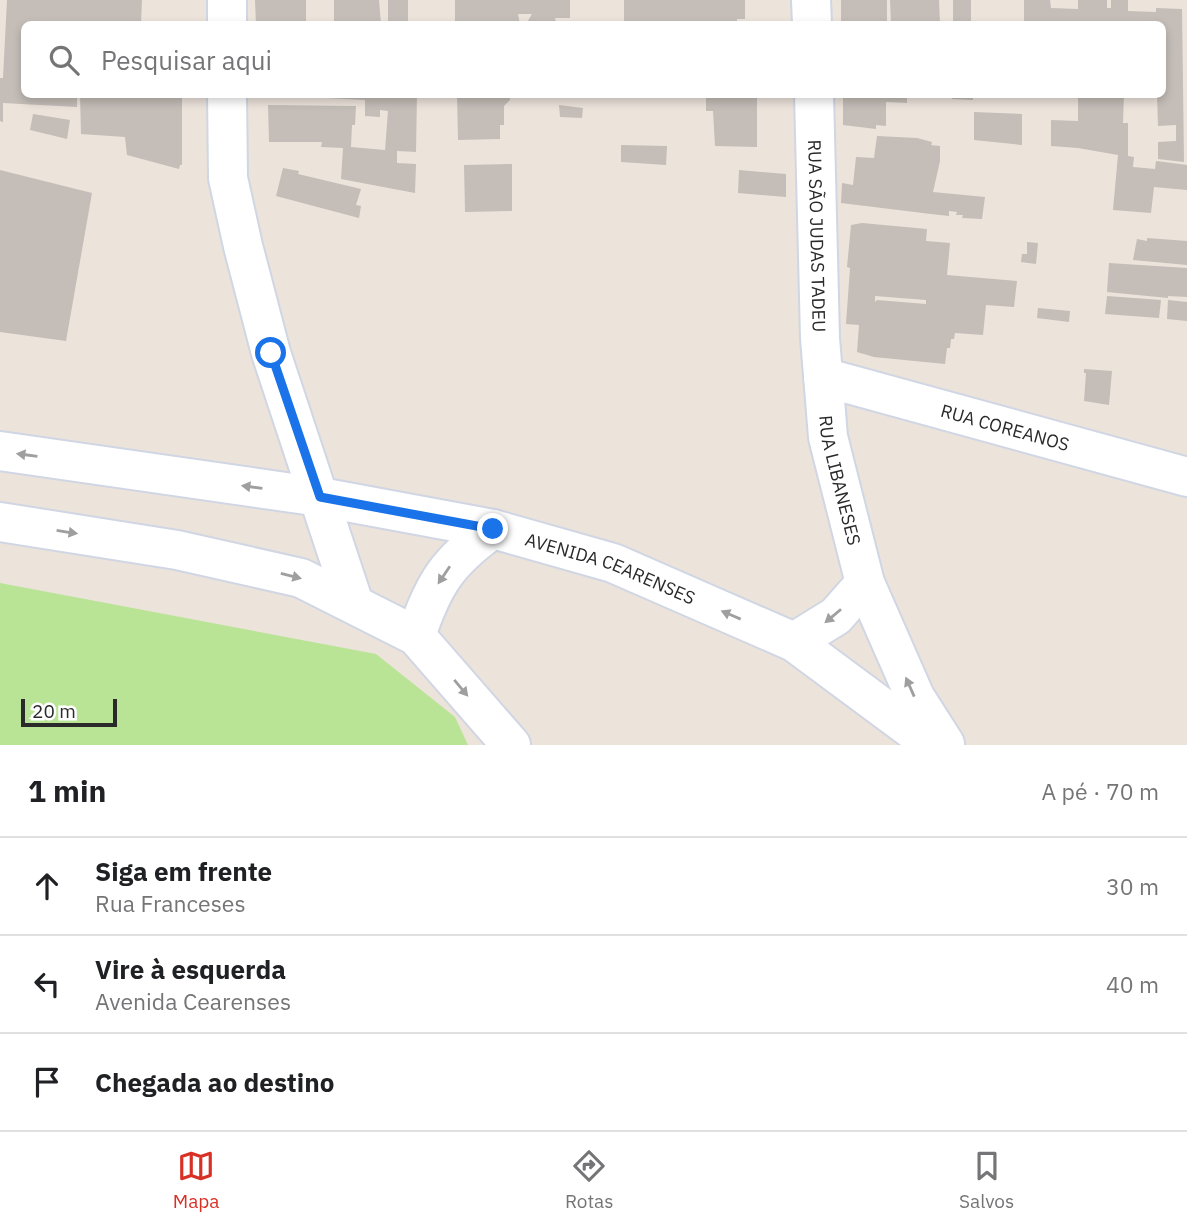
<!DOCTYPE html>
<html lang="pt">
<meta charset="utf-8">
<style>
:root{--surface:#fff;--page:#f6f6f6;--text:#202124;--muted:#757577;--line:#e0e0e0;--accent:#d93025}
body{margin:0;font-family:"IBM Plex Sans",sans-serif;background:var(--page);color:var(--text)}
.scale{position:absolute;left:21px;bottom:18px;width:96px;box-sizing:border-box;padding-left:7px;border:4px solid #2a2a2a;border-top:0;font-size:19px;line-height:24px;white-space:nowrap;color:#2a2a2a;-webkit-text-stroke:5px #fff;paint-order:stroke}
.stop{position:absolute;width:21px;height:21px;margin:-16px;border:5px solid #1a73e8;border-radius:50%;background:#fff}
.stop.end{background:#1a73e8;border-color:#fff;box-shadow:0 2px 7px #0008}
.list{margin:0;padding:0;list-style:none}
h2{display:flex;justify-content:space-between;align-items:center;height:91px;margin:0;padding:0 28px;font-size:30px}
h2 small{font-size:23px;font-weight:400;color:var(--muted)}
.list li{display:grid;grid-template-columns:46px 1fr auto;gap:21px;align-items:center;box-sizing:border-box;height:98px;padding:0 28px;border-top:2px solid var(--line)}
.list b{display:block;font-size:26px;white-space:nowrap}
.list p{margin:0;font-size:23px;white-space:nowrap;color:var(--muted)}
.list em{font-size:23px;font-style:normal;color:var(--muted)}
.icon{flex:none;width:38px;height:38px;fill:none;stroke:currentColor;stroke-width:2;stroke-linecap:round;stroke-linejoin:round}
.map{position:relative;flex:none;width:1187px;height:745px;overflow:hidden}
.search{position:absolute;background:var(--surface);box-shadow:0 4px 10px #0003;left:21px;right:21px;top:21px;height:77px;display:flex;align-items:center;gap:18px;box-sizing:border-box;padding:0 24px;border-radius:10px;color:var(--muted);font-size:26px}
.sheet{height:385px;background:var(--surface)}
nav{display:flex;justify-content:space-around;align-items:center;box-sizing:border-box;height:98px;border-top:2px solid var(--line);background:var(--surface);font-size:19px;color:var(--muted)}
nav a{display:grid;justify-items:center;gap:4px}
nav .on{color:var(--accent)}
.map>svg:first-child{display:block}
</style>
<div class="map">
<svg width="1187" height="745" viewBox="0 0 1187 745">
<rect width="100%" height="100%" fill="#ece3db"/>
<path fill="#b9e496" d="M 0,583 L 376,654 L 455,717 L 468,745 L 0,745 Z"/>
<g fill="#c4bdb8" fill-rule="evenodd">
<path d="M 7,0 L 142,0 L 141,24 L 24,24 L 24,94 L 77,94 L 77,107 L 3,103 L 3,122 L 0,121 L 0,78 L 3,78 Z"/>
<path d="M 255,0 L 306,0 L 306,24 L 256,24 Z"/>
<path d="M 334,0 L 379,0 L 381,24 L 334,24 Z"/>
<rect x="388" y="0" width="20" height="24"/>
<path d="M 455,0 L 570,0 L 570,18 L 555,18 L 556,23 L 526,24 L 532,14 L 518,14 L 520,24 L 455,24 Z"/>
<path d="M 624,0 L 745,0 L 745,19 L 737,19 L 737,24 L 642,24 L 642,22 L 624,22 Z"/>
<rect x="841" y="0" width="46" height="24"/>
<path d="M 890,0 L 939,0 L 940,24 L 891,24 Z"/>
<rect x="953" y="0" width="18" height="24"/>
<path d="M 1024,0 L 1050,0 L 1051,8 L 1078,9 L 1078,0 L 1107,0 L 1107,8 L 1111,8 L 1111,0 L 1128,0 L 1128,11 L 1156,12 L 1156,8 L 1182,9 L 1184,162 L 1158,159 L 1158,142 L 1176,141 L 1176,125 L 1158,126 L 1157,94 L 1162,94 L 1162,24 L 1024,24 Z"/>
<path d="M 309,94 L 417,94 L 416,152 L 397,151 L 397,163 L 416,164 L 415,193 L 341,179 L 343,148 L 321,147 L 322,142 L 269,142 L 268,105 L 356,106 L 355,125 L 352,125 L 351,147 L 385,150 L 388,111 L 380,110 L 380,117 L 365,116 L 365,100 L 309,97 Z"/>
<path d="M 457,94 L 510,94 L 510,100 L 504,106 L 504,125 L 500,125 L 500,139 L 458,140 Z"/>
<path d="M 706,94 L 757,94 L 757,147 L 715,146 L 713,111 L 706,111 Z"/>
<path d="M 843,94 L 907,94 L 907,103 L 886,102 L 886,126 L 876,125 L 876,129 L 843,125 Z"/>
<path d="M 952,94 L 973,94 L 973,100 L 952,99 Z"/>
<path d="M 1078,94 L 1124,94 L 1123,123 L 1128,123 L 1128,156 L 1134,157 L 1133,167 L 1155,169 L 1156,161 L 1187,165 L 1187,190 L 1154,187 L 1151,213 L 1113,210 L 1118,155 L 1078,148 L 1051,146 L 1051,120 L 1078,121 Z"/>
<path d="M 80,95 L 182,95 L 182,165 L 180,165 L 179,169 L 127,155 L 125,137 L 81,134 Z"/>
<path d="M 559,105 L 583,108 L 582,118 L 560,117 Z"/>
<path d="M 974,112 L 1022,114 L 1022,145 L 974,140 Z"/>
<path d="M 33,114 L 70,120 L 67,139 L 30,130 Z"/>
<path d="M 877,136 L 917,138 L 932,142 L 931,145 L 940,146 L 940,161 L 933,192 L 985,197 L 982,219 L 962,218 L 963,215 L 956,215 L 957,212 L 949,211 L 949,216 L 931,214 L 841,203 L 842,183 L 853,185 L 856,157 L 874,158 Z"/>
<path d="M 621,145 L 667,146 L 666,165 L 621,162 Z"/>
<path d="M 512,164 L 512,211 L 465,212 L 464,165 Z"/>
<path d="M 283,168 L 299,171 L 298,174 L 361,189 L 356,205 L 361,206 L 359,218 L 276,196 Z"/>
<path d="M 0,170 L 92,193 L 66,341 L 0,332 Z"/>
<path d="M 739,170 L 786,174 L 786,197 L 738,193 Z"/>
<path d="M 862,223 L 927,229 L 926,241 L 950,243 L 947,275 L 1017,281 L 1014,307 L 986,305 L 983,335 L 955,333 L 954,339 L 951,339 L 950,348 L 947,348 L 945,364 L 874,357 L 857,352 L 859,325 L 846,324 L 850,268 L 847,267 L 851,225 ZM 875,296 L 926,300 L 926,304 L 877,300 L 875,302 Z"/>
<path d="M 1147,238 L 1187,241 L 1187,265 L 1133,260 L 1137,239 L 1147,241 Z"/>
<path d="M 1027,242 L 1038,243 L 1036,264 L 1021,262 L 1022,254 L 1027,254 Z"/>
<path d="M 1109,263 L 1187,268 L 1187,297 L 1168,296 L 1168,298 L 1107,292 Z"/>
<path d="M 1107,296 L 1161,300 L 1159,318 L 1105,314 Z"/>
<path d="M 1168,300 L 1187,302 L 1187,321 L 1167,319 Z"/>
<path d="M 1038,308 L 1070,311 L 1069,322 L 1037,318 Z"/>
<path d="M 1084,369 L 1112,371 L 1109,405 L 1084,401 L 1086,373 L 1084,373 Z"/>
</g>
<g fill="none" stroke-linecap="round" stroke-linejoin="round">
<defs>
<g id="minor">
<path d="M 227,0 L 227,24"/>
<path d="M 811,0 L 812,24"/>
<path d="M 227,94 L 228,178 L 243,246 L 271,353 L 354,604"/>
<path id="s1" d="M 814,94 L 820,338 L 828,437 L 865,583 L 915,697 L 945,744"/>
<path id="s2" d="M 823,377 L 1187,477"/>
<path id="s3" d="M 0,451 L 320,497 L 493,529 L 613,563 L 794,642 L 933,745"/>
<path d="M 0,522 L 177,550 L 301,578 L 416,636 L 511,745"/>
<path d="M 416,636 C 433,584 448,561 493,529"/>
<path d="M 794,642 L 836,616 L 865,583"/>
</g>
</defs>
<use href="#minor" stroke="#d0d6e3" stroke-width="42"/>
<use href="#minor" stroke="#fff" stroke-width="38"/>
</g>
<defs><path id="oneway-solid" d="M-6-.8H1V-3.2L6.5 0L1 3.2V.8H-6Z" transform="scale(1.75)"/></defs>
<g fill="#9f9f9f">
<use href="#oneway-solid" transform="translate(27 455) rotate(-172)"/>
<use href="#oneway-solid" transform="translate(252 487) rotate(-172)"/>
<use href="#oneway-solid" transform="translate(67 532) rotate(9)"/>
<use href="#oneway-solid" transform="translate(444 575) rotate(124)"/>
<use href="#oneway-solid" transform="translate(291 576) rotate(14)"/>
<use href="#oneway-solid" transform="translate(731 615) rotate(-157)"/>
<use href="#oneway-solid" transform="translate(833 616) rotate(140)"/>
<use href="#oneway-solid" transform="translate(910 687) rotate(-114)"/>
<use href="#oneway-solid" transform="translate(461 688) rotate(50)"/>
</g>
<g fill="none" stroke-linecap="round" stroke-linejoin="round">
<path stroke="#1a73e8" stroke-width="9" d="M 271,353 L 320,497 L 493,529"/>
</g>
<g text-anchor="middle" dominant-baseline="central" stroke-width="5" stroke-linejoin="round" paint-order="stroke">
<g font-size="18" fill="#2a2a2a" stroke="#fff">
<text stroke="none"><textPath href="#s1" startOffset="142">RUA SÃO JUDAS TADEU</textPath></text>
<text stroke="none"><textPath href="#s2" startOffset="189">RUA COREANOS</textPath></text>
<text stroke="none"><textPath href="#s1" startOffset="388">RUA LIBANESES</textPath></text>
<text stroke="none"><textPath href="#s3" startOffset="623">AVENIDA CEARENSES</textPath></text>
</g>
</g>
</svg>
<div class="scale">20 m</div>
<div class="stop" style="left:271px;top:353px"></div>
<div class="stop end" style="left:493px;top:529px"></div>
<div class="search"><svg class="icon" aria-label="search" viewBox="0 0 24 24"><circle cx="10" cy="10" r="6"/><path d="M15 15l6 6"/></svg>Pesquisar aqui</div>
</div>
<section class="sheet">
<h2>1 min<small>A pé · 70 m</small></h2>
<ul class="list">
<li><svg class="icon" aria-label="ahead" viewBox="0 0 24 24"><path d="M12 20V5M6 11l6-6 6 6"/></svg><div><b>Siga em frente</b><p>Rua Franceses</p></div><em>30 m</em></li>
<li><svg class="icon" aria-label="left" viewBox="0 0 24 24"><path d="M17 20v-9H6M10 6l-5 5 5 5"/></svg><div><b>Vire à esquerda</b><p>Avenida Cearenses</p></div><em>40 m</em></li>
<li><svg class="icon" aria-label="arrive" viewBox="0 0 24 24"><path d="M6 21V4h12l-3 4 3 4H6"/></svg><div><b>Chegada ao destino</b></div></li>
</ul>
</section>
<nav>
<a class="on"><svg class="icon" aria-label="map" viewBox="0 0 24 24"><path d="M3 6l6-2 6 2 6-2v14l-6 2-6-2-6 2zM9 4v14M15 6v14"/></svg>Mapa</a>
<a><svg class="icon" aria-label="directions" viewBox="0 0 24 24"><path d="M12 3l9 9-9 9-9-9zM9 14v-3h6M13 9l2 2-2 2"/></svg>Rotas</a>
<a><svg class="icon" aria-label="saved" viewBox="0 0 24 24"><path d="M7 4h10v16l-5-4-5 4z"/></svg>Salvos</a>
</nav>
